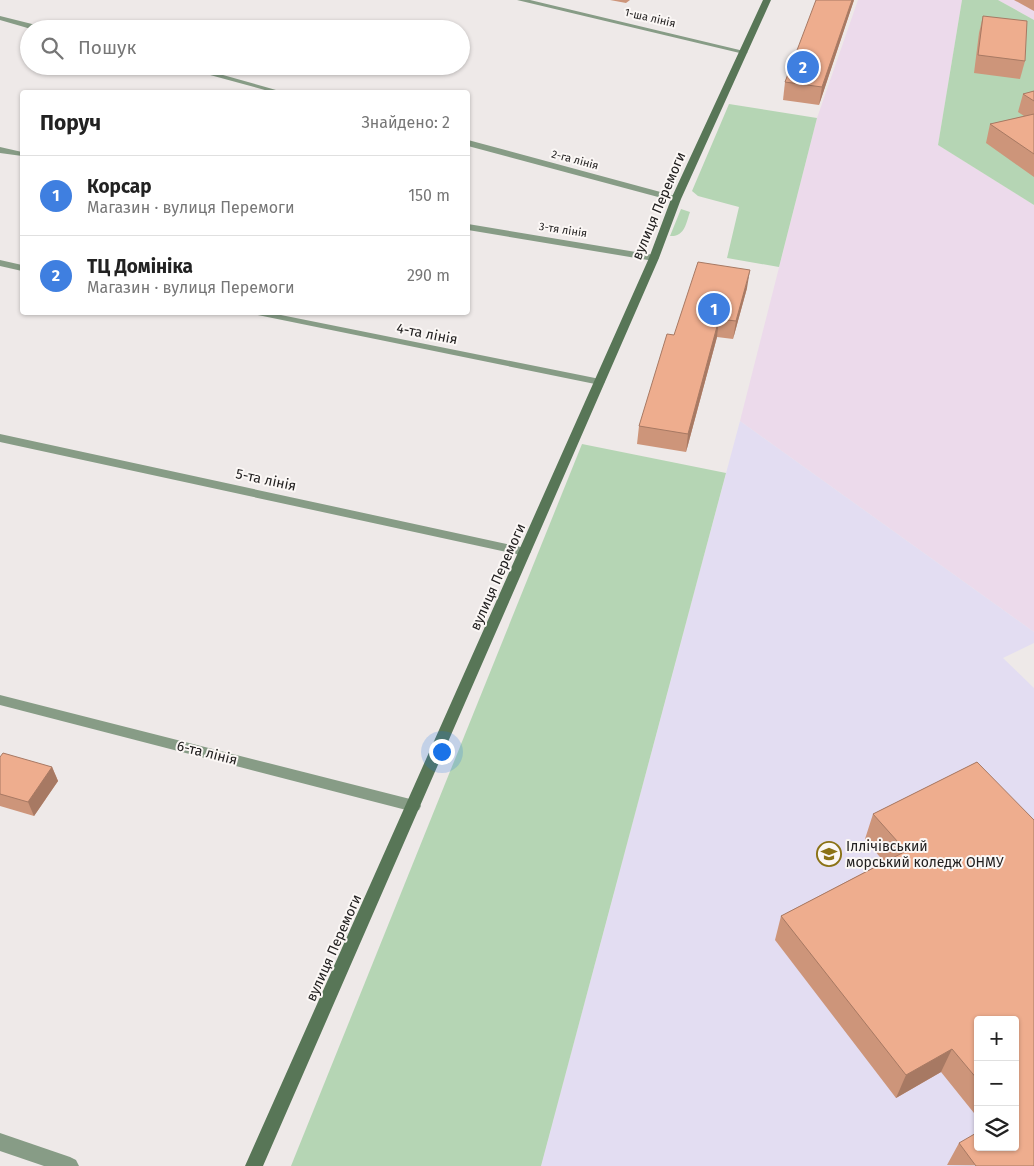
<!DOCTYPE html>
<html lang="uk">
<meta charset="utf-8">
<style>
:root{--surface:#fff;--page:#f6f6f6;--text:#222;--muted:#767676;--line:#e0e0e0;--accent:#8b7215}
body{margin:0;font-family:"Fira Sans",sans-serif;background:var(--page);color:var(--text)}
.controls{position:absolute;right:15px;bottom:15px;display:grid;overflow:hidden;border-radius:5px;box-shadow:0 1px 4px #0004}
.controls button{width:45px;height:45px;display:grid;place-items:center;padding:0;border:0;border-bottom:1px solid var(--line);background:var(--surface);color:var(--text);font:25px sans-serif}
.you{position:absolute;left:441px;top:751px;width:18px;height:18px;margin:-12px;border:4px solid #fff;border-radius:50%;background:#1a73e8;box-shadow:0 0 0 8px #1a73e833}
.badge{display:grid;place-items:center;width:32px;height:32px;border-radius:50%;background:var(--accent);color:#fff;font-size:16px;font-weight:700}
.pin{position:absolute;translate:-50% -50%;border:2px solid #fff;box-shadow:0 1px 5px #0006}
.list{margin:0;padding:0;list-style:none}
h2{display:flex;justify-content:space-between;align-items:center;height:65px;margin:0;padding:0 20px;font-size:21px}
h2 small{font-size:16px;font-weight:400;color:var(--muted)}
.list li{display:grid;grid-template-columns:32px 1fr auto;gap:15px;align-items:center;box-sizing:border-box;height:80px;padding:0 20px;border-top:1px solid var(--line)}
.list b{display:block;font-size:19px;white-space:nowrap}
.list p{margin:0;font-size:16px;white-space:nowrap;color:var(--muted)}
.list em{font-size:16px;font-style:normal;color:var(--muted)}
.icon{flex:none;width:28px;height:28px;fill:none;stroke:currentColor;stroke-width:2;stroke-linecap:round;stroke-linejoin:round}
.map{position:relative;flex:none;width:1034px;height:1166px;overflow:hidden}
.search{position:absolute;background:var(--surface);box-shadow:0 1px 4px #0004;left:20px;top:20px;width:450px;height:55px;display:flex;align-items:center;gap:12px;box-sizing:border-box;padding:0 18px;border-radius:28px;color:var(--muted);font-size:19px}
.panel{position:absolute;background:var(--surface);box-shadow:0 1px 4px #0004;left:20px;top:90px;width:450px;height:225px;border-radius:5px}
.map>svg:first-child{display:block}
</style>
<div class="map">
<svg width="1034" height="1166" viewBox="0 0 1034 1166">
<rect width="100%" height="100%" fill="#eee9e8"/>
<g fill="#ecdaeb">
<path d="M 858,0 L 962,0 L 938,145 L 1034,205 L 1034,632 L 740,421 L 817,118 Z"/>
<path d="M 998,0 L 1034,0 L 1034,20 Z"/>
</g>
<path fill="#e3ddf2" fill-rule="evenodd" d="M 740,421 L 1034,632 L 1034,643 L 1003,658 L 1034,688 L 1034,1166 L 541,1166 ZM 978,1020 L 1015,1020 L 1015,1147 L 978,1147 Z"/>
<g fill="#b5d5b4">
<path d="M 962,0 L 998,0 L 1034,20 L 1034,205 L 938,145 Z"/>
<path d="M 729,104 L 817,118 L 779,267 L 727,258 L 739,207 L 698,196 L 692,191 Z"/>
<path d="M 681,209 L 690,212 C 686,223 685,237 670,236 Z"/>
<path d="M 582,444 L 726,473 L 541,1166 L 291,1166 Z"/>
</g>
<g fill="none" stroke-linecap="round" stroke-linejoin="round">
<g fill="#879c86" fill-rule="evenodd">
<path d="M 517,0 L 530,0 L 748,52 L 744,54 Z"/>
<path d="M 0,16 L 44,27 L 45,29 L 31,29 L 0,20 Z"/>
<path d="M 177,66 L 191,66 L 283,92 L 272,92 Z"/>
<path d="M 468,140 L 679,197 L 681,199 L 673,201 L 468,146 Z"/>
<path d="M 0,147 L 22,152 L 22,156 L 0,153 Z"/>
<path d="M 468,224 L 654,255 L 659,258 L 654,261 L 468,230 Z"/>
<path d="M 0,260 L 22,265 L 22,271 L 0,266 Z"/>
<path d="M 243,312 L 266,312 L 600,379 L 605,382 L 600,385 Z"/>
<path d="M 0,434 L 525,548 L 531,552 L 525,556 L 0,442 Z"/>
<path d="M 0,695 L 414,800 L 419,802 L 421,806 L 419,810 L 414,812 L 0,705 Z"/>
<path d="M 0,1133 L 70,1157 L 76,1160 L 79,1166 L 44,1166 L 0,1151 Z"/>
</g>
<path fill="#587657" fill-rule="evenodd" d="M 763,0 L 771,0 L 681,199 L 659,258 L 263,1166 L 245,1166 L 649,258 L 671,199 Z"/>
</g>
<g fill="#cd957a">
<path d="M 610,0 L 630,0 L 626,3 Z"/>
<path d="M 854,0 L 819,105 L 783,100 L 785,82 Z"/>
<path d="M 1014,0 L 1034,0 L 1034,11 Z"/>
<path d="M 983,16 L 1025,61 L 1020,79 L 974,73 L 979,33 Z"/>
<path d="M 1034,91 L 1034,177 L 986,143 L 990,124 L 1024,116 L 1018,112 L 1023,94 Z"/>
<path d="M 747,288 L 733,339 L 717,337 L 686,452 L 637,444 L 639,426 L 674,335 Z"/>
<path d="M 0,757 L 52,767 L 58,781 L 34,816 L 0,806 Z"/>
<path d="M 977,762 L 1034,1166 L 947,1165 L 959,1143 L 1015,1147 L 978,1020 L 978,1118 L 941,1072 L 896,1098 L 775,940 L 781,916 L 884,862 L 865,839 L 873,814 Z"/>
</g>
<g fill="#a77963">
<path d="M 852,0 L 854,0 L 819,105 L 822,87 Z"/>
<path d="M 750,270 L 747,288 L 733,339 L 736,321 Z"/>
<path d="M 719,319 L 717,337 L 686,452 L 688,434 Z"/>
<path d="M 52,767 L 58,781 L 34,816 L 28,802 Z"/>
<path d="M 952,1049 L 941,1072 L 896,1098 L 906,1075 Z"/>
</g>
<g fill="#eead8e" stroke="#a77963">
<path d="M 816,0 L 852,0 L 822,87 L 785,82 Z"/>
<path d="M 983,16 L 1027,21 L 1025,61 L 978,55 Z"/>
<path d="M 1034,91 L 1034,101 L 1023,94 Z"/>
<path d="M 1034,114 L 1034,154 L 990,124 Z"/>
<path d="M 698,262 L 750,270 L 736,321 L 719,319 L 688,434 L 639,426 L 667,334 L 674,335 Z"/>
<path d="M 3,753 L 52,767 L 28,802 L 0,794 L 0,757 Z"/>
<path d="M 977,762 L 1034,820 L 1034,1166 L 976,1166 L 959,1143 L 978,1132 L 978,1147 L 1015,1147 L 1015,1020 L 978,1020 L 978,1080 L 952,1049 L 906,1075 L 781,916 L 906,851 L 873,814 Z"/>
</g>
<defs>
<symbol id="university-ring" viewBox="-11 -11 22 22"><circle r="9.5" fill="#fbf7f5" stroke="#8b7215" stroke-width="1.5"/><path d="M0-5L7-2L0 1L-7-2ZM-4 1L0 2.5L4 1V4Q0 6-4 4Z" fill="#8b7215"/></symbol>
</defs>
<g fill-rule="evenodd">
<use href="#university-ring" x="815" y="840" width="28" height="28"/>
</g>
<g text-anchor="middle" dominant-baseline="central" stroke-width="4" stroke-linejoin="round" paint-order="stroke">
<g font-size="11" fill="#222020" stroke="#fbf7f5">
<text transform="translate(650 18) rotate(13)">1-ша лінія</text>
<text transform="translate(575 160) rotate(15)">2-га лінія</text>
<text transform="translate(563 230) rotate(9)">3-тя лінія</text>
</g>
<g font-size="14" fill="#222020" stroke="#fbf7f5">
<text transform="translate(659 206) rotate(-67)">вулиця Перемоги</text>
<text transform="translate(427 334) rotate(11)">4-та лінія</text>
<text transform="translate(266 480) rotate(12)">5-та лінія</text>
<text transform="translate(498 577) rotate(-66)">вулиця Перемоги</text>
<text transform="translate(207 753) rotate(14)">6-та лінія</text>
<text transform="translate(334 948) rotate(-66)">вулиця Перемоги</text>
</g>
<g font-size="14" fill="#222020" stroke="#fbf7f5" text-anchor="start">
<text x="846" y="846">Іллічівський<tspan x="846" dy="16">морський коледж ОНМУ</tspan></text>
</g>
</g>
</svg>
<div class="controls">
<button>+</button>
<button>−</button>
<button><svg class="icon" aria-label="layers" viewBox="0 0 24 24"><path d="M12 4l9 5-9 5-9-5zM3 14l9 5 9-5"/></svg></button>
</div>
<div class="you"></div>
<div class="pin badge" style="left:714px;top:309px;background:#3f7fe0">1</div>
<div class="pin badge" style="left:803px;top:67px;background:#3f7fe0">2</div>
<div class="search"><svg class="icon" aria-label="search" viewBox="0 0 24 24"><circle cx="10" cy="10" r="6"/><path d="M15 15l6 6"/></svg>Пошук</div>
<section class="panel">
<h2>Поруч<small>Знайдено: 2</small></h2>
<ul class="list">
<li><span class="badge" style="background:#3f7fe0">1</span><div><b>Корсар</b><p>Магазин · вулиця Перемоги</p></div><em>150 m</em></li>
<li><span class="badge" style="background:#3f7fe0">2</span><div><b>ТЦ Домініка</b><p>Магазин · вулиця Перемоги</p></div><em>290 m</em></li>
</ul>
</section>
</div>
